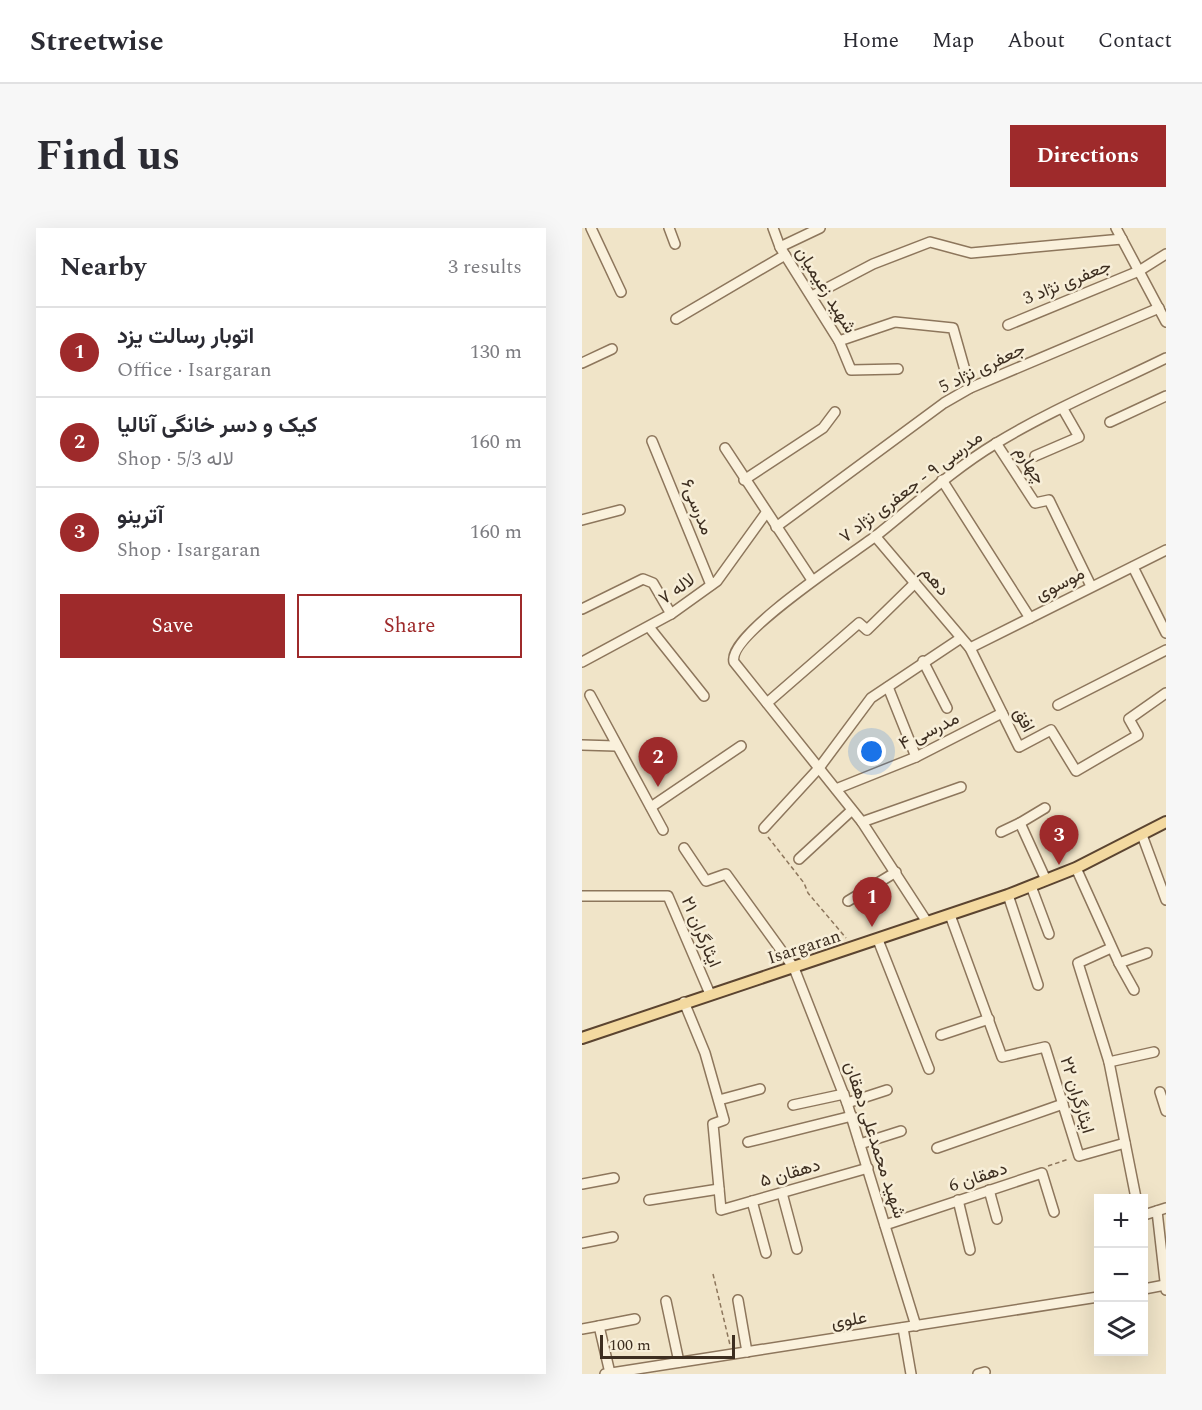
<!DOCTYPE html>
<meta charset="utf-8">
<style>
:root{--surface:#fff;--page:#f7f7f7;--text:#2b2b33;--muted:#7c7c81;--line:#e1e1e2;--accent:#9e2a2b}
body{margin:0;font-family:Spectral,Vazirmatn,serif;background:var(--page);color:var(--text)}
.controls{position:absolute;right:18px;bottom:18px;display:grid;overflow:hidden;border-radius:0px;box-shadow:0 6px 24px #0002}
.controls button{width:54px;height:54px;display:grid;place-items:center;padding:0;border:0;border-bottom:2px solid var(--line);background:var(--surface);color:var(--text);font:30px sans-serif}
.scale{position:absolute;left:18px;bottom:15px;width:135px;box-sizing:border-box;padding-left:6px;border:3px solid #3d2e20;border-top:0;font-size:16px;line-height:21px;white-space:nowrap;color:#3d2e20;-webkit-text-stroke:4px #f7eed8;paint-order:stroke}
.you{position:absolute;left:290px;top:524px;width:21px;height:21px;margin:-15px;border:4px solid #fff;border-radius:50%;background:#1a73e8;box-shadow:0 0 0 9px #1a73e833}
.badge{display:grid;place-items:center;width:39px;height:39px;border-radius:50%;background:var(--accent);color:#fff;font-size:20px;font-weight:700}
.pin{position:absolute;translate:-50% -50px;filter:drop-shadow(0 2px 3px #0008)}
.pin::after{content:'';position:absolute;top:32px;width:21px;height:18px;background:inherit;clip-path:polygon(0 0,100% 0,50% 100%)}
.list{margin:0;padding:0;list-style:none}
h2{display:flex;justify-content:space-between;align-items:center;height:78px;margin:0;padding:0 24px;font-size:26px}
h2 small{font-size:20px;font-weight:400;color:var(--muted)}
.list li{display:grid;grid-template-columns:39px 1fr auto;gap:18px;align-items:center;box-sizing:border-box;height:90px;padding:0 24px;border-top:2px solid var(--line)}
.list b{display:block;font-size:22px;white-space:nowrap}
.list p{margin:0;font-size:20px;white-space:nowrap;color:var(--muted)}
.list em{font-size:20px;font-style:normal;color:var(--muted)}
.actions{display:flex;gap:12px;padding:18px 24px}
.actions a{flex:1;padding:14px 0;border:2px solid var(--accent);border-radius:0px;text-align:center;font-size:21px;color:var(--accent)}
.actions .main{background:var(--accent);color:#fff}
.icon{flex:none;width:33px;height:33px;fill:none;stroke:currentColor;stroke-width:2;stroke-linecap:round;stroke-linejoin:round}
.map{position:relative;flex:none;width:584px;height:1146px;overflow:hidden;border-radius:0px}
header{display:flex;align-items:center;gap:36px;box-sizing:border-box;height:84px;padding:0 30px;background:var(--surface);border-bottom:2px solid var(--line)}
header strong{font-size:28px}
nav{display:flex;gap:33px;margin-inline-start:auto;font-size:21px}
.intro{display:flex;align-items:center;justify-content:space-between;box-sizing:border-box;height:144px;padding:0 36px}
h1{margin:0;font-size:42px}
.button{padding:15px 27px;border-radius:0px;background:var(--accent);color:#fff;font-size:21px;font-weight:700}
main{display:flex;gap:36px;padding:0 36px}
aside{flex:1;background:var(--surface);border-radius:0px;box-shadow:0 6px 24px #0002}
.map>svg:first-child{display:block}
</style>
<header>
<strong>Streetwise</strong>
<nav><a>Home</a><a>Map</a><a>About</a><a>Contact</a></nav>
</header>
<div class="intro"><h1>Find us</h1><a class="button">Directions</a></div>
<main>
<aside>
<h2>Nearby<small>3 results</small></h2>
<ul class="list">
<li><span class="badge">1</span><div><b>اتوبار رسالت یزد</b><p>Office · Isargaran</p></div><em>130 m</em></li>
<li><span class="badge">2</span><div><b>کیک و دسر خانگی آنالیا</b><p>Shop · لاله 5/3</p></div><em>160 m</em></li>
<li><span class="badge">3</span><div><b>آترینو</b><p>Shop · Isargaran</p></div><em>160 m</em></li>
</ul>
<div class="actions"><a class="main">Save</a><a>Share</a></div>
</aside>
<div class="map">
<svg width="584" height="1146" viewBox="0 0 584 1146">
<rect width="100%" height="100%" fill="#f0e4c8"/>
<g fill="none" stroke-linecap="round" stroke-linejoin="round">
<defs>
<g id="minor">
<path d="M 9,0 L 39,64"/>
<path d="M 87,0 L 93,16"/>
<path d="M 191,0 L 198,19 L 257,113 L 269,142 L 316,141"/>
<path d="M 534,0 L 584,94"/>
<path d="M 198,19 L 238,0"/>
<path d="M 230,68 L 291,36 L 348,14 L 389,25 L 540,11"/>
<path d="M 94,91 L 203,27"/>
<path d="M 426,97 L 557,43 L 584,26"/>
<path d="M 257,113 L 313,94 L 371,100 L 388,160"/>
<path d="M 0,135 L 30,121"/>
<path d="M 528,194 L 584,168"/>
<path d="M 70,213 L 129,357"/>
<path d="M 414,215 L 453,275 L 467,272 L 509,358"/>
<path d="M 143,220 L 230,352"/>
<path d="M 453,228 L 497,209 L 481,181"/>
<path d="M 162,252 L 241,200 L 253,184"/>
<path d="M 360,252 L 448,390"/>
<path d="M 0,292 L 38,282"/>
<path d="M 194,299 L 362,175 L 388,160 L 577,80"/>
<path d="M 293,308 L 388,420 L 437,519 L 469,502 L 494,543 L 556,507 L 547,491 L 584,465"/>
<path d="M 551,339 L 584,405"/>
<path d="M 0,381 L 61,351 L 71,355 L 89,386"/>
<path d="M 67,399 L 122,468"/>
<path d="M 388,420 L 584,322"/>
<path d="M 341,433 L 365,480"/>
<path d="M 0,434 L 89,386 L 135,353 L 184,285"/>
<path d="M 306,459 L 334,529"/>
<path d="M 8,467 L 81,602"/>
<path d="M 185,475 L 277,395 L 285,402 L 333,355"/>
<path d="M 476,477 L 584,422"/>
<path d="M 0,517 L 34,518"/>
<path d="M 254,561 L 334,529 L 420,485"/>
<path d="M 69,579 L 159,518"/>
<path d="M 280,594 L 379,559"/>
<path d="M 438,595 L 463,580"/>
<path d="M 182,600 L 237,540 L 289,470 L 379,410"/>
<path d="M 419,604 L 438,595 L 464,652"/>
<path d="M 560,607 L 584,672"/>
<path d="M 102,620 L 124,653 L 144,646 L 212,740 L 265,875 L 334,1098"/>
<path d="M 217,631 L 270,582"/>
<path d="M 494,640 L 537,735 L 565,725"/>
<path d="M 449,658 L 467,706"/>
<path d="M 426,667 L 456,757"/>
<path d="M 0,668 L 86,668 L 128,766"/>
<path d="M 266,673 L 314,644"/>
<path d="M 368,687 L 420,829 L 463,819 L 497,928 L 543,915"/>
<path d="M 345,694 L 280,594 L 152,434 C 144,407 272,325 295,307 C 334,276 370,242 413,216 C 465,184 529,157 584,130"/>
<path d="M 296,712 L 347,841"/>
<path d="M 529,720 L 496,735 L 527,834 L 554,970"/>
<path d="M 537,735 L 552,762"/>
<path d="M 102,774 L 123,825 L 142,892 L 131,896 L 139,982 L 286,940"/>
<path d="M 359,807 L 407,791"/>
<path d="M 527,834 L 572,824"/>
<path d="M 578,864 L 584,883"/>
<path d="M 137,872 L 178,861"/>
<path d="M 265,875 L 305,862"/>
<path d="M 211,877 L 262,866"/>
<path d="M 166,914 L 270,888"/>
<path d="M 278,916 L 319,903"/>
<path d="M 355,920 L 481,876"/>
<path d="M 0,956 L 32,950"/>
<path d="M 407,962 L 415,991"/>
<path d="M 200,965 L 215,1021"/>
<path d="M 67,972 L 137,961"/>
<path d="M 376,972 L 388,1022"/>
<path d="M 170,973 L 184,1025"/>
<path d="M 575,983 L 584,1062"/>
<path d="M 562,987 L 584,980"/>
<path d="M 303,997 L 460,945 L 472,984"/>
<path d="M 0,1015 L 31,1009"/>
<path d="M 562,1061 L 583,1057"/>
<path d="M 156,1072 L 165,1124"/>
<path d="M 84,1073 L 97,1134"/>
<path d="M 17,1098 L 53,1091"/>
<path d="M 321,1100 L 329,1146"/>
<path d="M 0,1101 L 17,1098 L 28,1145"/>
<path d="M 23,1146 L 516,1069"/>
<path d="M 396,1146 L 403,1144"/>
</g>
<path id="major" d="M 0,810 L 426,667 L 494,640 L 584,594"/>
</defs>
<use href="#minor" stroke="#8d765c" stroke-width="12"/>
<use href="#major" stroke="#5b4430" stroke-width="14"/>
<g stroke="#8d765c" stroke-width="1.5" stroke-dasharray="4.5 3" stroke-linecap="butt">
<path d="M 186,609 L 222,655 L 226,665 L 264,710"/>
<path d="M 466,938 L 487,931"/>
<path d="M 131,1046 L 148,1117"/>
</g>
<use href="#minor" stroke="#faf1dc" stroke-width="9"/>
<use href="#major" stroke="#f3d9a0" stroke-width="10"/>
</g>
<g text-anchor="middle" dominant-baseline="central" stroke-width="5" stroke-linejoin="round" paint-order="stroke">
<g font-size="18" fill="#3d2e20" stroke="#f7eed8">
<text transform="translate(485 54) rotate(-22)">جعفری نژاد 3</text>
<text transform="translate(244 62) rotate(58)">شهید زعیمیان</text>
<text transform="translate(400 140) rotate(-26)">جعفری نژاد 5</text>
<text transform="translate(448 237) rotate(57)">چهارم</text>
<text transform="translate(329 259) rotate(-37)">مدرسی ۹ - جعفری نژاد ۷</text>
<text transform="translate(115 279) rotate(68)">مدرسی۶</text>
<text transform="translate(353 353) rotate(50)">دهم</text>
<text transform="translate(478 356) rotate(-27)">موسوی</text>
<text transform="translate(95 361) rotate(-35)">لاله ۷</text>
<text transform="translate(442 492) rotate(63)">افق</text>
<text transform="translate(347 503) rotate(-26)">مدرسی ۴</text>
<text transform="translate(119 704) rotate(67)">ایثارگران ۲۱</text>
<text transform="translate(222 719) rotate(-18)">Isargaran</text>
<text transform="translate(495 867) rotate(73)">ایثارگران ۲۲</text>
<text transform="translate(293 912) rotate(72)">شهید محمدعلی دهقان</text>
<text transform="translate(208 945) rotate(-16)">دهقان ۵</text>
<text transform="translate(396 949) rotate(-18)">دهقان 6</text>
<text transform="translate(267 1092) rotate(-9)">علوی</text>
</g>
</g>
</svg>
<div class="controls">
<button>+</button>
<button>−</button>
<button><svg class="icon" aria-label="layers" viewBox="0 0 24 24"><path d="M12 4l9 5-9 5-9-5zM3 14l9 5 9-5"/></svg></button>
</div>
<div class="scale">100 m</div>
<div class="you"></div>
<div class="pin badge" style="left:290px;top:699px">1</div>
<div class="pin badge" style="left:76px;top:559px">2</div>
<div class="pin badge" style="left:477px;top:637px">3</div>
</div>
</main>
